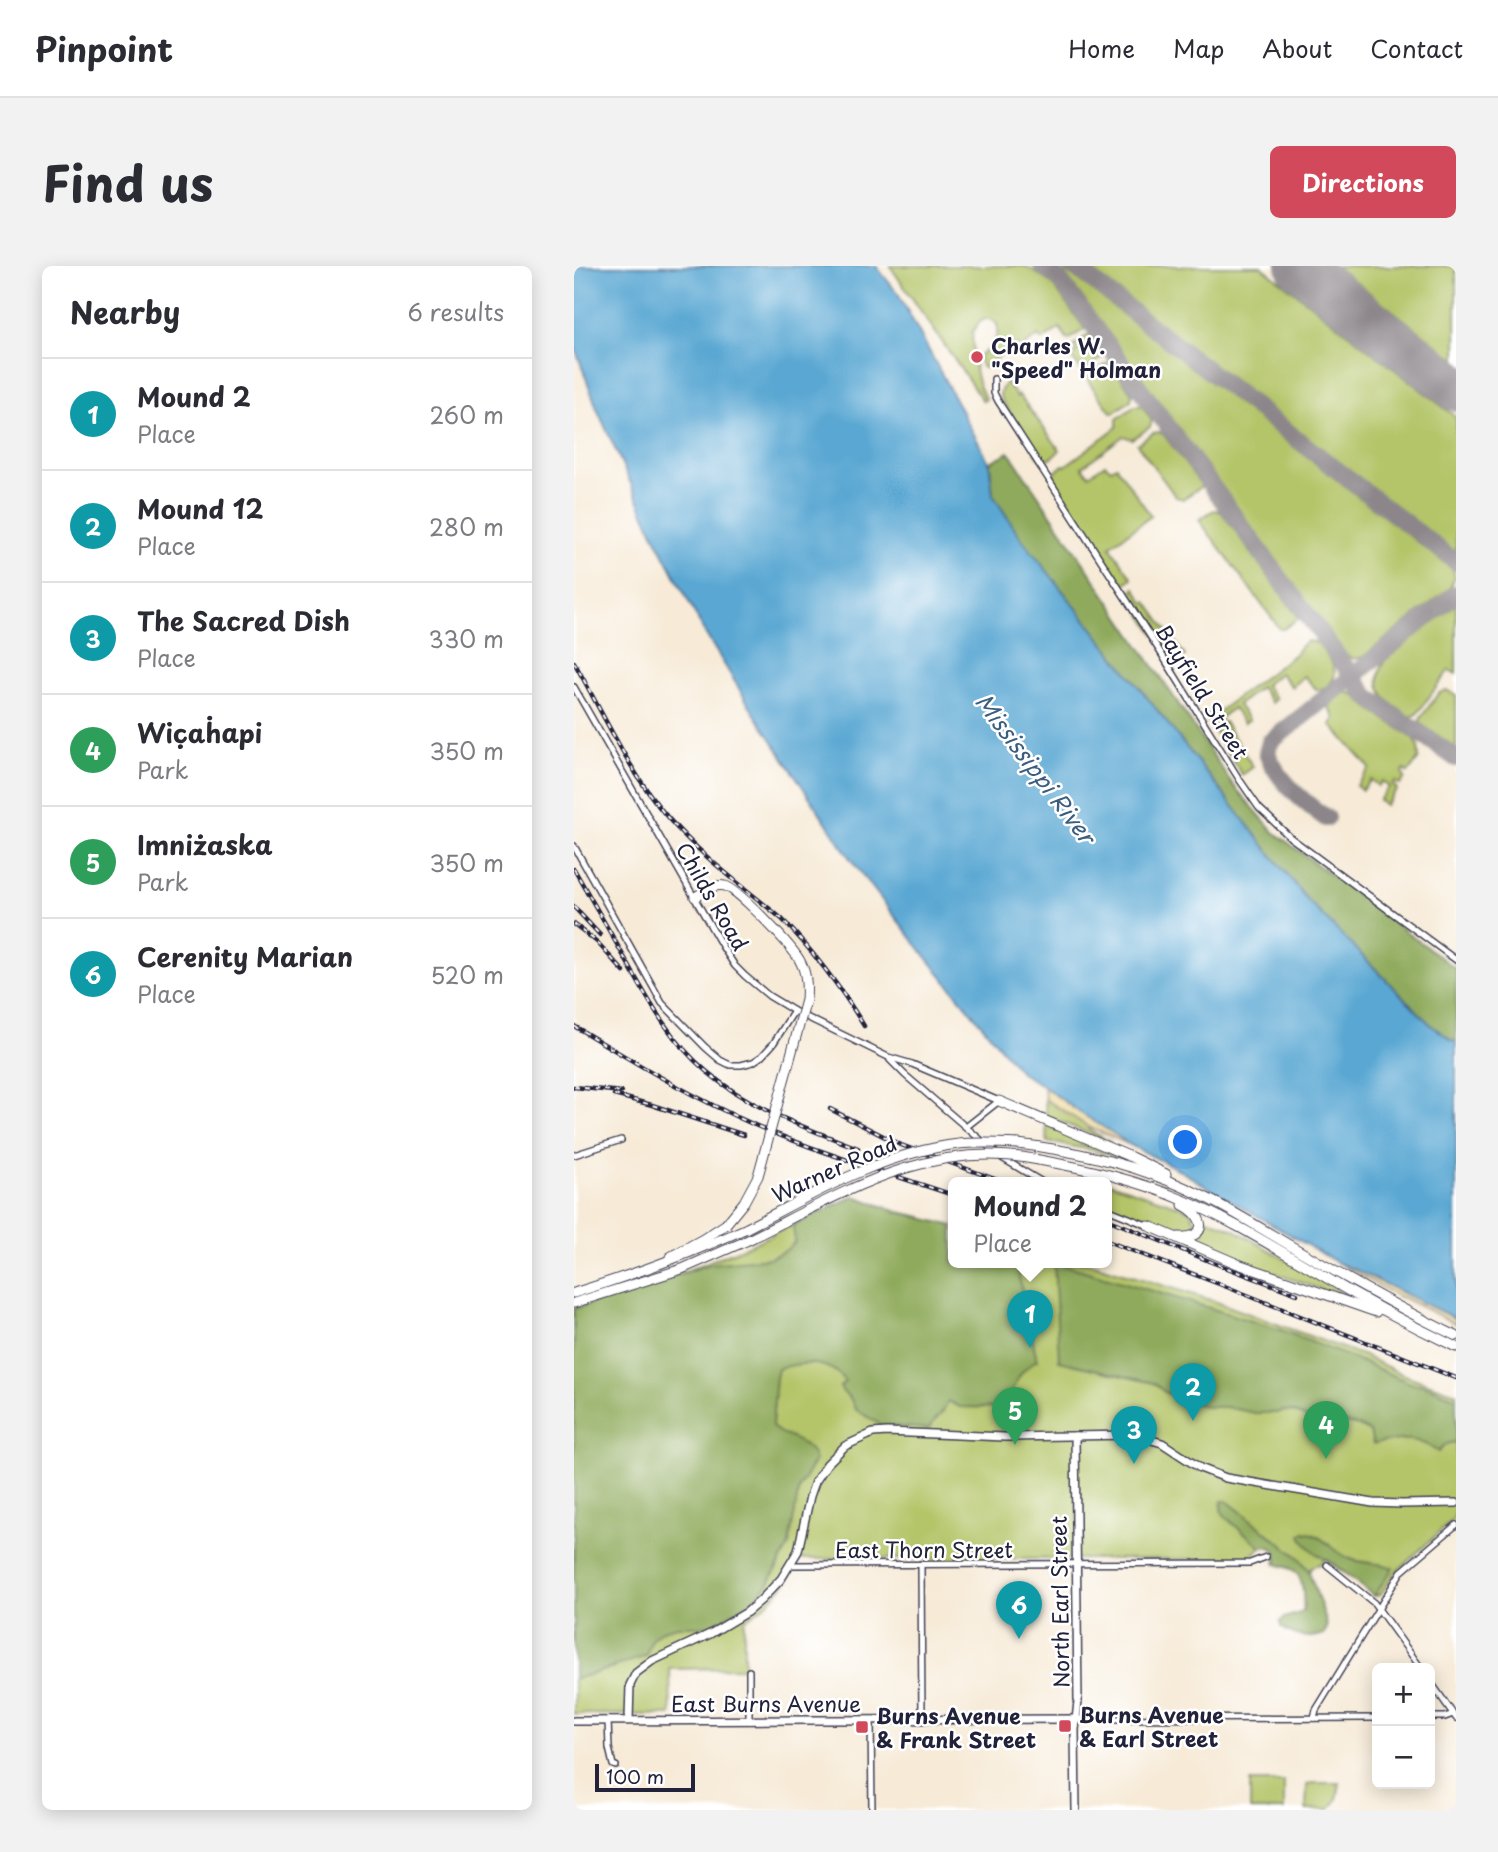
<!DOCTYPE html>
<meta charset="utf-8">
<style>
:root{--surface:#fff;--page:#f2f2f3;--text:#2b2b33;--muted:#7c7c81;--line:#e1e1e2;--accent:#d1495b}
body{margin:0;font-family:"Playpen Sans",sans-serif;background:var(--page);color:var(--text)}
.controls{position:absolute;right:21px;bottom:21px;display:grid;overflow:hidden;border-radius:10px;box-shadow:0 4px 18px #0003}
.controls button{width:63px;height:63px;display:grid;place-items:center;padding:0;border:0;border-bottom:2px solid var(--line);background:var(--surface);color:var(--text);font:35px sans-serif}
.scale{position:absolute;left:21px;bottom:18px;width:100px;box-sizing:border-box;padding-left:7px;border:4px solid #22223b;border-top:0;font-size:19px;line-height:24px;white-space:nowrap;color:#22223b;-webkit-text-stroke:5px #fff;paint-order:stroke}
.you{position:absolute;left:612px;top:877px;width:24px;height:24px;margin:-18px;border:5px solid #fff;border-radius:50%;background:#1a73e8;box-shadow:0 0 0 10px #1a73e833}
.badge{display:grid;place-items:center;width:46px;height:46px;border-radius:50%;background:var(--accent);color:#fff;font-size:23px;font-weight:700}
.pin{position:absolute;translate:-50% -58px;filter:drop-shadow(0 2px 4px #0008)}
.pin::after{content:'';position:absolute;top:37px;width:24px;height:21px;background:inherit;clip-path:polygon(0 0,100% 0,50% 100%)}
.popup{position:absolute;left:374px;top:911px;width:164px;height:91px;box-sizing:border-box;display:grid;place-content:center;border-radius:10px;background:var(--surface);filter:drop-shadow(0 2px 5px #0005);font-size:23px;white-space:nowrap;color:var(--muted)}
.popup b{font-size:26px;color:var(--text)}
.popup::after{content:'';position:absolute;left:50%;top:100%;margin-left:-14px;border:14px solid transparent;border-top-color:var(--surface)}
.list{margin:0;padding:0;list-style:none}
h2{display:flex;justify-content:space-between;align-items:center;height:91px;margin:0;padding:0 28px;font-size:30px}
h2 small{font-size:23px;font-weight:400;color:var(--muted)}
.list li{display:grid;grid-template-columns:46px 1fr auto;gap:21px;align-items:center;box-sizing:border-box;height:112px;padding:0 28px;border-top:2px solid var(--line)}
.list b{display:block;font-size:26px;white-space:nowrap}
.list p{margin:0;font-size:23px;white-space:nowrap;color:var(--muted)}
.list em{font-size:23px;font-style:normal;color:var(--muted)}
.map{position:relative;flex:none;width:882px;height:1544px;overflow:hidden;border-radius:10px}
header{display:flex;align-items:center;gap:42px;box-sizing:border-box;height:98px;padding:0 35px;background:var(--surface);border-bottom:2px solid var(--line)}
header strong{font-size:33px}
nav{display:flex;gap:38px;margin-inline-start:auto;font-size:24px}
.intro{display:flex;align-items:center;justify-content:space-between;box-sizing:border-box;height:168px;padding:0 42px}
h1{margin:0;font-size:49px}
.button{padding:18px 32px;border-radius:10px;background:var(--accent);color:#fff;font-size:24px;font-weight:700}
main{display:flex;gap:42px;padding:0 42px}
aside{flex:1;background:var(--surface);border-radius:10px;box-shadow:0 4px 18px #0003}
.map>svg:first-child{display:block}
</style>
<header>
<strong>Pinpoint</strong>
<nav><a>Home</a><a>Map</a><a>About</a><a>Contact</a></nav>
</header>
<div class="intro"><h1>Find us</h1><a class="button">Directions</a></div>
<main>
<aside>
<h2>Nearby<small>6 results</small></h2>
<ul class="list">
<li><span class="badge" style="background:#0f9aa8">1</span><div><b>Mound 2</b><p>Place</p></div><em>260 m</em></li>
<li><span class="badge" style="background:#0f9aa8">2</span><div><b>Mound 12</b><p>Place</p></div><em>280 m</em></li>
<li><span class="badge" style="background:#0f9aa8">3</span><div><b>The Sacred Dish</b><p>Place</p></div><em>330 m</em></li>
<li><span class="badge" style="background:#2e9e5b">4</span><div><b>Wic̣aḣapi</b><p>Park</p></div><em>350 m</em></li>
<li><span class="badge" style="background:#2e9e5b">5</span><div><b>Imniżaska</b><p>Park</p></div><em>350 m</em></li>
<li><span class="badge" style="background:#0f9aa8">6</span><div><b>Cerenity Marian</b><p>Place</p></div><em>520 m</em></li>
</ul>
</aside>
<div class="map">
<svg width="882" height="1544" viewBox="0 0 882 1544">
<rect width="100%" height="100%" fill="#fff"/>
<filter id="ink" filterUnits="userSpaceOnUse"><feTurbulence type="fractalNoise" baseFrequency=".0143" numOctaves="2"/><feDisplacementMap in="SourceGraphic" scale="14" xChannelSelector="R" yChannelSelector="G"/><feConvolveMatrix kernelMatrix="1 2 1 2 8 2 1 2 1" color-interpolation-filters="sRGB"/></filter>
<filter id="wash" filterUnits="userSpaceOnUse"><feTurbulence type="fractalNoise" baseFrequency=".00686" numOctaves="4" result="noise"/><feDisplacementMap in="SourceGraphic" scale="28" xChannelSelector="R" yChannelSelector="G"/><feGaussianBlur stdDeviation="1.57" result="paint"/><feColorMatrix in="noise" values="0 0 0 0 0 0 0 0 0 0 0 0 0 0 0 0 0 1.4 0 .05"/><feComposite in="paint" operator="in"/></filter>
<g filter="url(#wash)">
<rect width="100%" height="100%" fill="#f7ebd8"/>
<g fill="#b4c467" stroke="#6b7351" stroke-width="2">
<path d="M 316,0 L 451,0 L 472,13 L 479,19 L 511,63 L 494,74 L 486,62 L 468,75 L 464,70 L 447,83 L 443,78 L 420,94 L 421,100 L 409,102 L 405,95 L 405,90 C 417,83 426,73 423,58 L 417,53 C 406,51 403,60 398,67 C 400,89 398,111 412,133 L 409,135 Z"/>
<path d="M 512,0 L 687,0 L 882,151 L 882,287 Z"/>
<path d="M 761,0 L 882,0 L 882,94 Z"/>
<path d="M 492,6 L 506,15 L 879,303 L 881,311 L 876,322 L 789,391 L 781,393 L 772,390 L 490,8 Z"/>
<path d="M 514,69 C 521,73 528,83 528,91 L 512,104 L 507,104 L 497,91 L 503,86 L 499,80 Z"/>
<path d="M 534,97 L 539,100 L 558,128 L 557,134 L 539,147 L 537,146 L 514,115 L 516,109 Z"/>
<path d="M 432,116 L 443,131 L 445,129 L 486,184 L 479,191 L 468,196 L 426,131 L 426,126 Z"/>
<path d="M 561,140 L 568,140 L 578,155 L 576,161 L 558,173 L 549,170 L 508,201 L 515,209 L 531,198 L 537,203 L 542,200 L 577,250 L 536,280 L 558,312 L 549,319 L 477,210 L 489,199 L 491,200 L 543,161 L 543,153 Z"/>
<path d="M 584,166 L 589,168 L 628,220 L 609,233 L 602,231 L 563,178 L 579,167 Z"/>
<path d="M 643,244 L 648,247 L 725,352 L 709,363 L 706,363 L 625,254 L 638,245 Z"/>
<path d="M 561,322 L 570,337 L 573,336 L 611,390 L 599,397 L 554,327 Z"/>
<path d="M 882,338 L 882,408 L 875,404 L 842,449 L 836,451 C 814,436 794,423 811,394 Z"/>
<path d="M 734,375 L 744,377 L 758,397 L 761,407 C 760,416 752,423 743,424 L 730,410 L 718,421 L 706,407 L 691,419 L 702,433 L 698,437 L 686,421 L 664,439 L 675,454 L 670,457 L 659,442 L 645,453 L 648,457 L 650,456 L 679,501 L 668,509 L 631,450 L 640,445 L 644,446 L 721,388 L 727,380 Z"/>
<path d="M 872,424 L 882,429 L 882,483 L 848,460 L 846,454 L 848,450 L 865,427 Z"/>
<path d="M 772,426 L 780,428 L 794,441 L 840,473 L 844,479 L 845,492 L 834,507 L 830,504 L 828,507 L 831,512 L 826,519 L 821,516 L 819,519 L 823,523 L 811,539 L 805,534 L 815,521 L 808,515 L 804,520 L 797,514 L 788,524 L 782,520 L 796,502 L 757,459 L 761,452 L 755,441 C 758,434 765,428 772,426 Z"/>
<path d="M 471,833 L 515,861 L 514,863 L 538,877 L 472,850 Z"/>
<path d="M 472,859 L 555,895 L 518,884 L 473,876 Z"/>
<path d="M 533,916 L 605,940 L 616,945 L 622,956 C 621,965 615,966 607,968 L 533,939 Z"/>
<path d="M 280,930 L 321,945 L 348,951 L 379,996 L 513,996 L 640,1035 L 790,1090 L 830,1109 L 882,1127 L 882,1242 L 880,1253 L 821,1307 L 807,1328 L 802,1330 L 751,1293 L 746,1298 L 738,1300 L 735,1306 L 723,1307 L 717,1303 L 701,1297 C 705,1288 698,1275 687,1282 C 681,1285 680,1290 673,1293 L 226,1293 C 211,1322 198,1336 170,1354 L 170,1402 L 96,1403 L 97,1449 L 0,1448 L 0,1042 L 94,1012 L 176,979 Z"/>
<path d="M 632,952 L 661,964 L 771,1028 L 769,1031 L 688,1003 L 617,975 L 629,967 Z"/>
<rect x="676" y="1516" width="34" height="28"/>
<path d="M 737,1517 L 766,1517 L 763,1533 L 756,1543 L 732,1544 L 733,1519 Z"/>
</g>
<g fill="#8faa5c" stroke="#58664c" stroke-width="2">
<path d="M 435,186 L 659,519 L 700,566 L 882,703 L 882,777 L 858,760 L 734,635 L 447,272 L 419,229 L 416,196 Z"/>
<path d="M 280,930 L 321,945 L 379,960 L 379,996 L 442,996 L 463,1094 C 440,1107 442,1124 427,1142 L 386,1141 L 374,1135 L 369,1145 L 354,1163 L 307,1159 L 281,1143 L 277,1133 L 269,1126 L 266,1121 L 271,1115 C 255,1093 227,1096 204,1103 L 202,1112 L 198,1160 C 210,1175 235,1171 241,1194 L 225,1222 L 215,1279 L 195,1317 L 181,1333 L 160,1347 L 135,1360 L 103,1360 L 88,1364 L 78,1372 L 72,1390 L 22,1407 L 0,1413 L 0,1043 L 136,998 L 195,992 L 211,985 L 221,976 L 219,960 Z"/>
<path d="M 480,996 L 626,1039 L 709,1065 L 791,1097 L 838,1118 L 844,1118 L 853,1120 L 882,1132 L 882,1176 L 872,1178 L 864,1186 C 839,1168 827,1174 799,1178 L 796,1166 L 785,1160 L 756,1154 L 734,1152 L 718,1146 L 709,1145 L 703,1147 L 681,1147 L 652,1141 L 633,1141 L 592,1127 L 579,1117 L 485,1095 Z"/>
<path d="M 648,1235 L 652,1235 L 657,1238 L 725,1292 L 734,1303 L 752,1354 L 753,1362 L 750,1368 C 736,1374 719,1370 707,1361 L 706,1356 C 712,1347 723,1352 729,1344 C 730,1333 730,1310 719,1304 C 714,1301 707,1300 702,1298 C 705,1287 699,1277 687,1282 C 675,1267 656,1260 647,1244 Z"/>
<path d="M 730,1266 C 748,1268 759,1285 774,1292 C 789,1299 804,1295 819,1302 L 800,1330 L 753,1293 L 750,1293 C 741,1287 731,1280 727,1269 Z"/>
</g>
<g fill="#eeda9e" stroke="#887e6c" stroke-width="2">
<path d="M 470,821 L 505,846 L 545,871 L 554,878 L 515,861 L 471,833 Z"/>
<path d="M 764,997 L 780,1003 L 882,1053 L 882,1058 L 830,1032 L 823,1030 Z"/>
</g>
<path fill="#5aa7d3" stroke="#3e6487" stroke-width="2" d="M 0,0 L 302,0 L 325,29 L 415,196 L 419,229 L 447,272 L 734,635 L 858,760 L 882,777 L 882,1053 L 780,1003 L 764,997 L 596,899 L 554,878 L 545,871 L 505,846 L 468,819 L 447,807 L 345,682 L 277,594 L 180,447 L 131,367 L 81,271 L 24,145 L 0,79 Z"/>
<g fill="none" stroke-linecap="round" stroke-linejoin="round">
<g stroke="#8c868a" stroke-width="18">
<path d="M 468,0 L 485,13 L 793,430 L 882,492"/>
<path d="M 499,0 L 882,296"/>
<path d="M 752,552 C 729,536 703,513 693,487 L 696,476 L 882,328"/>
</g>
<path stroke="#8c868a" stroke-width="46" d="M 725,0 L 882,122"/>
</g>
</g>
<g filter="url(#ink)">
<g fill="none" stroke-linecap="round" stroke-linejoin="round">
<defs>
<g id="minor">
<path d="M 420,113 L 420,127 L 424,135 L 585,384 L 665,513 L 685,542 L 717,572 L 882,694"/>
<path d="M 0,421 L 148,680 L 161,700 L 171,710 L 195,730 L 220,745 L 314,791 L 338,798 L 425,835 L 392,861"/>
<path d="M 0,580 L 88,737 L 131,781 L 146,794 L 156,799 L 167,799 L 179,796 L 188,790 L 199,778 L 220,745"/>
<path d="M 316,794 L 331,809 L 428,892 L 468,916"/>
<path d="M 0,889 L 47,874"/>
<path d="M 533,943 L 575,960"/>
<path d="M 347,1298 L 348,1454"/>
<path d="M 217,1299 L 676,1297 L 692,1291"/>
<path d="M 753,1299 L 800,1337 L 847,1402"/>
<path d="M 175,1405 L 175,1455"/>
<path d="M 856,1415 L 882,1452"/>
<path d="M 856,1451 L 871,1451 L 879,1448"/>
<path d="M 740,1452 L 742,1444 L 827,1306 L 882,1259"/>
<path d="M 503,1453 L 803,1452"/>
<path d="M 34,1454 L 35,1482 L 39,1499 L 42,1500"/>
<path d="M 297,1454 L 298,1544"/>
</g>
<g id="tertiary">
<path d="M 501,1170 L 504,1435 L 501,1464 L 502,1544"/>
<path d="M 55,1454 L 56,1419 L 62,1407 L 78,1395 L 136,1368 L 173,1346 L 187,1334 L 207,1313 L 224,1285 L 236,1230 L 241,1216 L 253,1198 L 271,1180 L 299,1167 L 313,1166 L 431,1171 L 557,1169 L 571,1172 L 588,1177 L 626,1202 L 652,1212 L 799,1237 L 828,1238 L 882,1237"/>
<path d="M 0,1455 L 503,1453"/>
</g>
<g id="trunk">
<path d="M 121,631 C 130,626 140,617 151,620 C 164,623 221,683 227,697 C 233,709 233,721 232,734"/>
<path d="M 425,835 L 557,891 L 592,908"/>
<path d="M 444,878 C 495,884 543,894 590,913 C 635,930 676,956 717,980 C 772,1012 826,1043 882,1070"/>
<path d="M 465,894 C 515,903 563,914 609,934 C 655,953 698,980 741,1005 C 787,1033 834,1058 882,1081"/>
<path d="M 575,960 L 664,998 L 802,1046"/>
<path d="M 605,971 C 633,973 633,951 609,939"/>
<path d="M 96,991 L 129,973 L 152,958"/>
<path d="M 0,1027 C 61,1008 116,988 173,962"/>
<path d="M 0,1037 L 108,1003 L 172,975"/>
</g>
</defs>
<use href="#minor" stroke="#424053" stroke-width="8"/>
<use href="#tertiary" stroke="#424053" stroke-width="10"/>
<use href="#trunk" stroke="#424053" stroke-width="11"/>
<use href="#minor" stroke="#fff" stroke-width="5"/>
<use href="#tertiary" stroke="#fff" stroke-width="7"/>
<use href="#trunk" stroke="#fff" stroke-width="9"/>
<defs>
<g id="rail">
<path d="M 0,396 C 28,446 57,509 95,553 C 126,589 171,622 208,653 C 239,685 267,722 290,760"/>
<path d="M 0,603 C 18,634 35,665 53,696 C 75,736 97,775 132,805 C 175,842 231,862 284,882"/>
<path d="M 0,641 L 26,669"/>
<path d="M 0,658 L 23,676 L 50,706"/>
<path d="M 0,760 C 60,796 119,832 183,860 C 246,887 314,907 379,929"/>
<path d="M 0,821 L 48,826"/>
<path d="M 40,829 L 78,839 L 170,869"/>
<path d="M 256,843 L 327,879 L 429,916"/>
<path d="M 533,953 L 640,997 L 723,1028"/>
<path d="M 533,975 L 653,1021 L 882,1112"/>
</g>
</defs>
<use href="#rail" stroke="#22223b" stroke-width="4.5"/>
<use href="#rail" stroke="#fff" stroke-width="2" stroke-dasharray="5" stroke-linecap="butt"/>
<defs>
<g id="trunk-bridge">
<path d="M 152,958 L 170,936 L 184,910 L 232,734"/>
<path d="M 173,962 C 241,927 308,887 385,878 C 404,876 424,877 444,878"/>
<path d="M 172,975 C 266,929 355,871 465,894"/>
</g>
</defs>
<use href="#trunk-bridge" stroke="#424053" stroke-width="11" stroke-linecap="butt"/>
<use href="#trunk-bridge" stroke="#fff" stroke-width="9"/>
</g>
</g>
<g fill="#d1495b" stroke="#fff" stroke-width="2.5">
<circle cx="403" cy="91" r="7"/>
<rect x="484" y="1453" width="14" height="14" rx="3.5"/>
<rect x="281" y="1454" width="14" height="14" rx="3.5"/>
</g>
<g text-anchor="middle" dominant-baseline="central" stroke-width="5" stroke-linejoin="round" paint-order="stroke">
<g font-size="21" font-weight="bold" fill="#22223b" stroke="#fff" text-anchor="start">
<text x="417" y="79">Charles W.<tspan x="417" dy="24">"Speed" Holman</tspan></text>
<text x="505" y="1448">Burns Avenue<tspan x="505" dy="24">&amp; Earl Street</tspan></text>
<text x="302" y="1449">Burns Avenue<tspan x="302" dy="24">&amp; Frank Street</tspan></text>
</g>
<g font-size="21" fill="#22223b" stroke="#fff">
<text transform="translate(629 425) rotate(58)">Bayfield Street</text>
<text transform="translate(139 630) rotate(60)">Childs Road</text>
<text transform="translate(260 902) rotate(-24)">Warner Road</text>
<text x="350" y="1283">East Thorn Street</text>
<text transform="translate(485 1336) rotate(-91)">North Earl Street</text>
<text x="192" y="1437">East Burns Avenue</text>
</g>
<g font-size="23" font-style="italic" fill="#3b5e7f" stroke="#fff">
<text transform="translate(462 502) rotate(53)">Mississippi River</text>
</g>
</g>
</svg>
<div class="controls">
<button>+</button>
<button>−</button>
</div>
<div class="scale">100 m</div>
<div class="you"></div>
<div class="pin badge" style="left:456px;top:1082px;background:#0f9aa8">1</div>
<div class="popup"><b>Mound 2</b>Place</div>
<div class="pin badge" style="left:619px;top:1155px;background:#0f9aa8">2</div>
<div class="pin badge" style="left:560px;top:1198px;background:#0f9aa8">3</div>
<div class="pin badge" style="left:752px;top:1193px;background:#2e9e5b">4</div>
<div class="pin badge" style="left:441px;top:1179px;background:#2e9e5b">5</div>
<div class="pin badge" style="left:445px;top:1373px;background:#0f9aa8">6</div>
</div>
</main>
